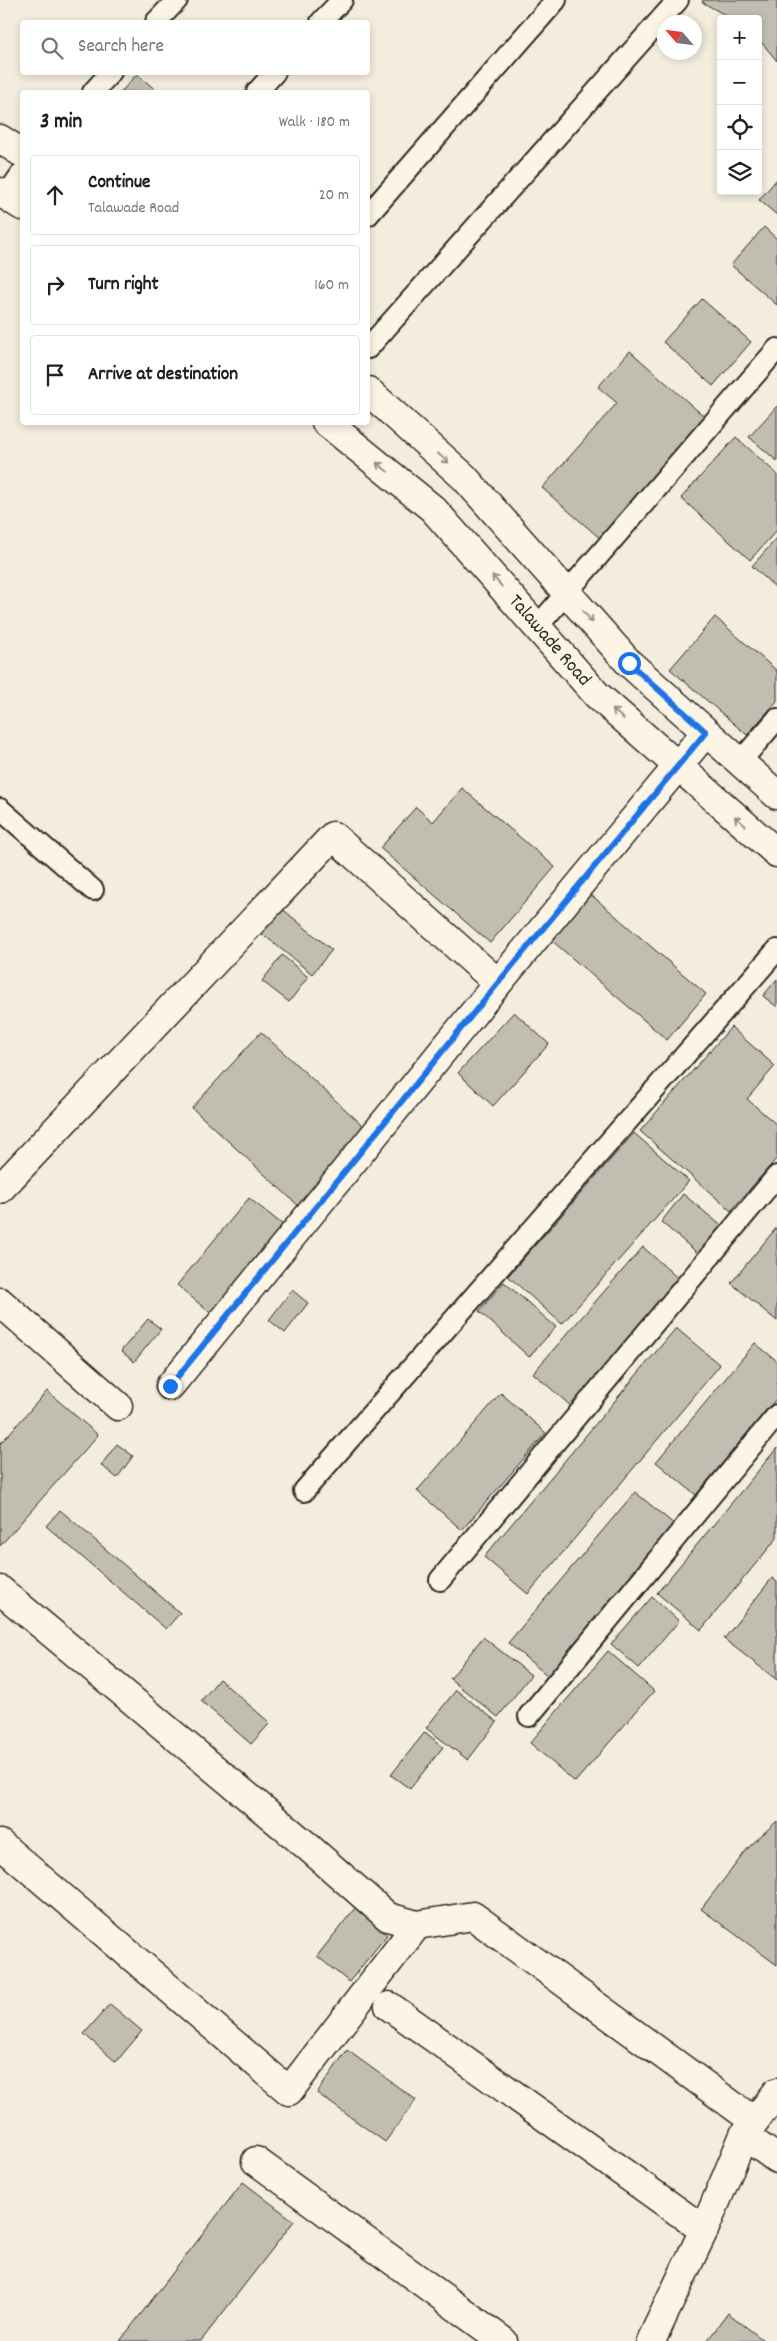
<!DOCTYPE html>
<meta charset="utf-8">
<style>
:root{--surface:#fff;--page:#f6f6f6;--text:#202124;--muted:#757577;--line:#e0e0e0}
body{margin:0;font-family:Dekko,sans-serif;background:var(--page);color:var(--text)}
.controls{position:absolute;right:15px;top:15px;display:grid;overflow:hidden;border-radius:5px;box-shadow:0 2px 8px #0003}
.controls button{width:45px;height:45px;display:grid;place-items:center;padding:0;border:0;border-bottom:1px solid var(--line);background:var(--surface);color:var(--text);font:25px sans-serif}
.compass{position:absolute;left:657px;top:15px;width:45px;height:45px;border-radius:50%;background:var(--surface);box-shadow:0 2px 8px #0003;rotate:298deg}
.stop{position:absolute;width:15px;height:15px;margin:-11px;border:4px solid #1a73e8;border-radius:50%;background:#fff}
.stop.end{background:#1a73e8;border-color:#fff;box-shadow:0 1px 5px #0008}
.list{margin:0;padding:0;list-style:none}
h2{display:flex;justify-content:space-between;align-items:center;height:65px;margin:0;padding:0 20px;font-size:21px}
h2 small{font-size:16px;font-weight:400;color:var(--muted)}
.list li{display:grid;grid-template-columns:32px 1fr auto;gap:15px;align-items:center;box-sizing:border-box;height:80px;margin:0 10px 10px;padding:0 10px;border:1px solid var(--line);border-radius:5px}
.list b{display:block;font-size:19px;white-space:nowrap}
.list p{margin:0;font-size:16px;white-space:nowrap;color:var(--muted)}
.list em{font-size:16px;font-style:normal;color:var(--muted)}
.icon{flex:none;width:28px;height:28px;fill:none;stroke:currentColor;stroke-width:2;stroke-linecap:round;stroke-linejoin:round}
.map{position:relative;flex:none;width:777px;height:2341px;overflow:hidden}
.search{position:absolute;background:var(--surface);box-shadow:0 2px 8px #0003;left:20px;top:20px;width:350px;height:55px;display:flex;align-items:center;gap:12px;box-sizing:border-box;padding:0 18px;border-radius:5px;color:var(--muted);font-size:19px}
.panel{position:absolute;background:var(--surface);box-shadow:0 2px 8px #0003;left:20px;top:90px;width:350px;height:335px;border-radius:5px}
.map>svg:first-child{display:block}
</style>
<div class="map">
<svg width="777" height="2341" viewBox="0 0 777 2341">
<rect width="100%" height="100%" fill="#f4edde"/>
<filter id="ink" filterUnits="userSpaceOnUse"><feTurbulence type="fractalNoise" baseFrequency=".02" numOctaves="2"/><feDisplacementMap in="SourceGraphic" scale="10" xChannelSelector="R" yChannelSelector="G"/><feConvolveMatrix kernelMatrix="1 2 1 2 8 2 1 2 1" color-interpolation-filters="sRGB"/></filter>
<g filter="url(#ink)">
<g fill="#c2bdb1" stroke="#2b2b2b">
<path d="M 703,0 L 777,0 L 777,61 L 758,38 L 758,19 L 732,19 L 702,2 Z"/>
<path d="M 137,74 L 158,92 L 121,92 Z"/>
<path d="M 777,179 L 777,215 L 759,200 Z"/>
<path d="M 764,227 L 777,239 L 777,305 L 731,265 Z"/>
<path d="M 702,299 L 751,342 L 713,386 L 663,342 Z"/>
<path d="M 630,351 L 707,419 L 602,540 L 542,488 L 617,403 L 598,387 Z"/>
<path d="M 777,406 L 777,461 L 749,437 Z"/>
<path d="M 736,437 L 777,474 L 777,530 L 750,560 L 681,498 Z"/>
<path d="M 777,538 L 777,589 L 752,566 Z"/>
<path d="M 715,617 L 777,671 L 777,701 L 747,735 L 670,669 Z"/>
<path d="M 462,788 L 555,867 L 490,943 L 380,848 L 416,807 L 433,822 Z"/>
<path d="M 589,893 L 706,994 L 667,1040 L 550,939 Z"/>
<path d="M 280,907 L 332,950 L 312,974 L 260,932 Z"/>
<path d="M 282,955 L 308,977 L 289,1002 L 262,981 Z"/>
<path d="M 777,979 L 777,1007 L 763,996 Z"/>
<path d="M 514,1012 L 549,1044 L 493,1106 L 458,1073 Z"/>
<path d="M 731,1027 L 775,1066 L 747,1099 L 777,1125 L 777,1158 L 731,1211 L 640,1131 Z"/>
<path d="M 261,1032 L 370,1132 L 301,1208 L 192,1108 Z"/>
<path d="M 634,1133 L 689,1181 L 562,1324 L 508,1276 Z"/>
<path d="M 683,1194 L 724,1228 L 701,1256 L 661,1222 Z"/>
<path d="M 249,1198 L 287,1228 L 215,1317 L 177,1285 Z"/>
<path d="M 777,1227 L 777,1321 L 731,1283 Z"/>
<path d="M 643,1247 L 682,1282 L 572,1407 L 533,1373 Z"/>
<path d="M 504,1282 L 556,1327 L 529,1357 L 479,1311 Z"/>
<path d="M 292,1290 L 308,1303 L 285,1333 L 269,1320 Z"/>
<path d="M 148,1319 L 161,1329 L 134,1362 L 121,1351 Z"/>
<path d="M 676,1328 L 720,1365 L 528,1594 L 484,1557 Z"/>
<path d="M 755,1343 L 777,1361 L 777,1398 L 696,1495 L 656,1462 Z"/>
<path d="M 47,1391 L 98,1435 L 0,1546 L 0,1444 Z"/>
<path d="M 501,1393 L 546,1433 L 462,1530 L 417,1491 Z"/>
<path d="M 117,1444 L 133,1456 L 117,1478 L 101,1465 Z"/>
<path d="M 777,1448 L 777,1538 L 701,1630 L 657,1593 Z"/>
<path d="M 635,1492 L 675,1525 L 548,1676 L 508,1643 Z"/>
<path d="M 60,1510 L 180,1613 L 166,1629 L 46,1526 Z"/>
<path d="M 772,1578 L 777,1582 L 777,1680 L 724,1639 Z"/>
<path d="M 652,1597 L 679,1621 L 639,1668 L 611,1644 Z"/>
<path d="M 483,1637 L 531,1675 L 498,1717 L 450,1679 Z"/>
<path d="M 608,1651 L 654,1691 L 575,1782 L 530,1743 Z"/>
<path d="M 219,1679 L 270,1723 L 251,1744 L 201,1701 Z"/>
<path d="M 456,1690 L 497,1722 L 468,1760 L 426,1728 Z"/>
<path d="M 425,1732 L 443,1747 L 410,1789 L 391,1775 Z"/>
<path d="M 777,1821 L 777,1965 L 701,1909 L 749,1847 Z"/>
<path d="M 355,1908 L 387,1935 L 349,1982 L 317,1956 Z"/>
<path d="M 110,2004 L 142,2031 L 116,2062 L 84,2034 Z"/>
<path d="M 347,2050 L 416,2100 L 385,2142 L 317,2093 Z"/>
<path d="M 243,2182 L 294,2221 L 201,2341 L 120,2341 Z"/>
<path d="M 728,2313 L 763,2340 L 762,2341 L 707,2341 Z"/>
</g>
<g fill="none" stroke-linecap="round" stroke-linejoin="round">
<defs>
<g id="lane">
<path d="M 156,22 L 177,0"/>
<path d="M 321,22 L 342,0"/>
<path d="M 93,92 L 111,72"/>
<path d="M 257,92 L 275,72"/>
<path d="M 6,196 L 22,173"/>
<path d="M 368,215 L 556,0"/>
<path d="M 368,348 L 678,0"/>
<path d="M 537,627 L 777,349"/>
<path d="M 740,762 L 777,719"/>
<path d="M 0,809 L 93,890"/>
<path d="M 304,1491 L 777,950"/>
<path d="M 440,1580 L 777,1176"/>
<path d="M 529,1716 L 777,1415"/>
</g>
<g id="street">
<path d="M 0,1189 L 333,836 L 498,983 L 706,732"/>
<path d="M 0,1302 L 118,1406"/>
<path d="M 170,1386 L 498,983"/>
<path d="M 0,1590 L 307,1846 L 388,1917 L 417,1925 L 473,1916 L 754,2121"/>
<path d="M 0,1844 L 289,2091 L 417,1925"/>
<path d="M 389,2006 L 704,2230"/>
<path d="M 744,2135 L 777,2159"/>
<path d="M 256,2161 L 503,2341"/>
<path d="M 651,2341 L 704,2230 L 744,2135 L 777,2092"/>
</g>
<g id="primary">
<path d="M 0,139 L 22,153"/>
<path d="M 0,192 L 22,206"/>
<path d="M 368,391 L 464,477 L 629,663 L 777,795"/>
<path d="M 326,422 L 433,509 L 597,695 L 777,853"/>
</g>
</defs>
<use href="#lane" stroke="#2b2b2b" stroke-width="24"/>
<use href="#street" stroke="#2b2b2b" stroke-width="31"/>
<use href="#primary" stroke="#2b2b2b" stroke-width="31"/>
<use href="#lane" stroke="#fcf5e5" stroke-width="20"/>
<use href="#street" stroke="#fcf5e5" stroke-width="28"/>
<use href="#primary" stroke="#fcf5e5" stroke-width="28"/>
</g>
<defs><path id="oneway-shaft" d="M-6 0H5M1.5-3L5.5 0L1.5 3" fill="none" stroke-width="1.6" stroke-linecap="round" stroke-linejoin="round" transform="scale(1.25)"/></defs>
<g stroke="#949088">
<use href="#oneway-shaft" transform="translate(443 458) rotate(41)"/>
<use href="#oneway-shaft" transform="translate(382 467) rotate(-141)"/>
<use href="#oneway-shaft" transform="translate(497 581) rotate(-131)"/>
<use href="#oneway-shaft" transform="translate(588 617) rotate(49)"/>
<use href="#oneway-shaft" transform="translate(618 714) rotate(-139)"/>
<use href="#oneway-shaft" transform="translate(740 821) rotate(-138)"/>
</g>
</g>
<g fill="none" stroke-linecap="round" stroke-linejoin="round" filter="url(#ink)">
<path stroke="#1a73e8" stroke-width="6" d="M 170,1386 L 498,983 L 706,732 L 629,663"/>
</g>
<g text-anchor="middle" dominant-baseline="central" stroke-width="4.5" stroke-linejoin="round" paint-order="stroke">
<g font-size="20" fill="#2b2b2b" stroke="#fcf5e5">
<text transform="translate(549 641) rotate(49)">Talawade Road</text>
</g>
</g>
</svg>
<div class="controls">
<button>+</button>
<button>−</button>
<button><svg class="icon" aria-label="locate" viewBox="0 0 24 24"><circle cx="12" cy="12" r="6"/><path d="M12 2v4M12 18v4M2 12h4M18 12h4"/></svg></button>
<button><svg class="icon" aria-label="layers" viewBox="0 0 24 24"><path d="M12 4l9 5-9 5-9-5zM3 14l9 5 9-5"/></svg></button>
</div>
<svg class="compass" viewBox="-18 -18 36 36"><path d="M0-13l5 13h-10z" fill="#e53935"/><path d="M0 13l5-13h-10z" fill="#757577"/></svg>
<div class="stop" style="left:629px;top:663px"></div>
<div class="stop end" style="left:170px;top:1386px"></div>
<div class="search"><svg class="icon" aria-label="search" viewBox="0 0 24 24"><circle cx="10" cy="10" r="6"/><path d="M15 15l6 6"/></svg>Search here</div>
<section class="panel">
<h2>3 min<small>Walk · 180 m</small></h2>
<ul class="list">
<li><svg class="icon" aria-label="ahead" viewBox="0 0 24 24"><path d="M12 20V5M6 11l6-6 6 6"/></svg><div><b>Continue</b><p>Talawade Road</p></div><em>20 m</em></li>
<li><svg class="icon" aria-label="right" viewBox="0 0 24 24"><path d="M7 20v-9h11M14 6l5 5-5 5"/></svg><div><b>Turn right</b></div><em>160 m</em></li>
<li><svg class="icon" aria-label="arrive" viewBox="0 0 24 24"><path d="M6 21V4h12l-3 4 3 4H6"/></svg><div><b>Arrive at destination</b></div></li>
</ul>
</section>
</div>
